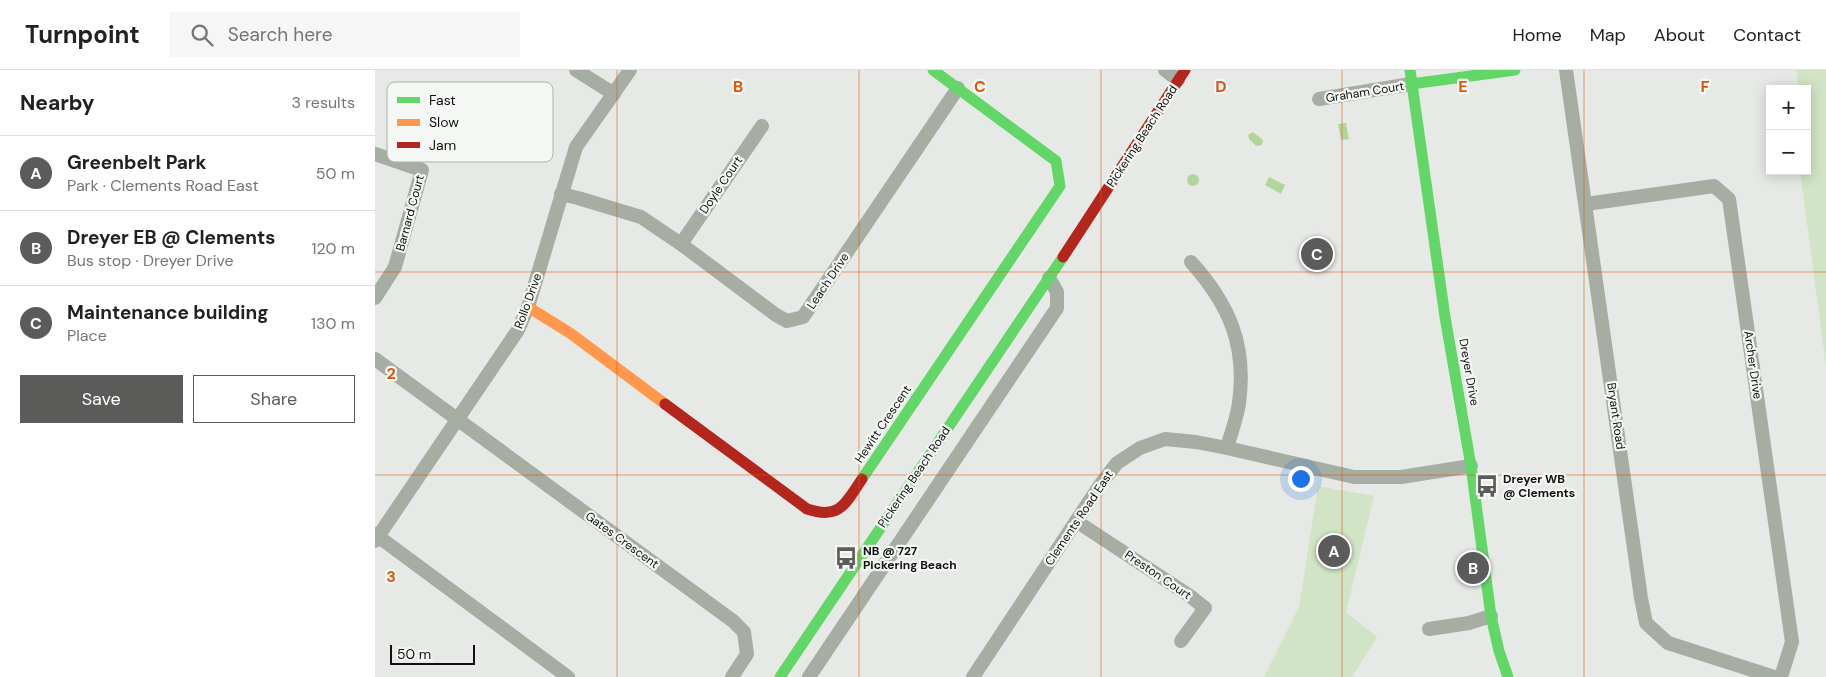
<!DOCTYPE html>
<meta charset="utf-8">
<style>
:root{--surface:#fff;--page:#f6f6f6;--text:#202124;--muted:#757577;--line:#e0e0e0;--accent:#5b5c5a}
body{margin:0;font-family:"DM Sans",sans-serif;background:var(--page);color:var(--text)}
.controls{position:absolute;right:15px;top:15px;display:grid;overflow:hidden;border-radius:0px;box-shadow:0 2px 12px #0003}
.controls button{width:45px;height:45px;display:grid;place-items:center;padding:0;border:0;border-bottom:1px solid var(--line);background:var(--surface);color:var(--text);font:25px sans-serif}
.scale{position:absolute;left:15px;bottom:12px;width:85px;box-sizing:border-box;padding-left:5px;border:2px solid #0f100f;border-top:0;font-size:14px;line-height:18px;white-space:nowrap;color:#0f100f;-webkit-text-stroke:4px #f4f7f3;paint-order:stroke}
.you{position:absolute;left:925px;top:408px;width:18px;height:18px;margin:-12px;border:4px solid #fff;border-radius:50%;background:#1a73e8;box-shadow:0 0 0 8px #1a73e833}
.badge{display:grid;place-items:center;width:32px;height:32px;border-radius:50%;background:var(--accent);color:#fff;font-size:16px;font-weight:700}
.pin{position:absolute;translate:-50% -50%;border:2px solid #fff;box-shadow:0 1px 5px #0006}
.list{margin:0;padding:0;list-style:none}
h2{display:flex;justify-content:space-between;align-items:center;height:65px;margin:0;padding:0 20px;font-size:21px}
h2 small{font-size:16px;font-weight:400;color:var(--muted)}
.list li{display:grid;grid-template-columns:32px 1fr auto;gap:15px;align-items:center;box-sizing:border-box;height:75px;padding:0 20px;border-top:1px solid var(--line)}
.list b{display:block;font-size:19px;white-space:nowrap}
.list p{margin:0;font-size:16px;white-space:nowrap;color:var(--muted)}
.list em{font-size:16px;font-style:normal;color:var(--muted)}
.actions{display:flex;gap:10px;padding:15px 20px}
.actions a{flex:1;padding:11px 0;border:1px solid var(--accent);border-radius:0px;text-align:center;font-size:18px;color:var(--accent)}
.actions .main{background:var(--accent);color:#fff}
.icon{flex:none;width:28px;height:28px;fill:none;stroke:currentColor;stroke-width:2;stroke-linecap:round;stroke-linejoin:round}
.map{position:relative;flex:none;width:1451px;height:607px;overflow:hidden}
header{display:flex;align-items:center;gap:30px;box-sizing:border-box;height:70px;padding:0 25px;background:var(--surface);border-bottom:1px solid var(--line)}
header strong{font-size:24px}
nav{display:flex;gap:28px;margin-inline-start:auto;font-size:18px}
.search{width:350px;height:45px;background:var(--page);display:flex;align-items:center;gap:12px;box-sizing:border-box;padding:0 18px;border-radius:0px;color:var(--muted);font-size:19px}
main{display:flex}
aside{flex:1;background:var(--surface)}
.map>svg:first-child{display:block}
</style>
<header>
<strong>Turnpoint</strong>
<div class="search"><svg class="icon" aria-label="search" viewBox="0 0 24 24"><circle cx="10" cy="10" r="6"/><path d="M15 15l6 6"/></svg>Search here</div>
<nav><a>Home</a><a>Map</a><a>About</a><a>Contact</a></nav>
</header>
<main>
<aside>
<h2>Nearby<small>3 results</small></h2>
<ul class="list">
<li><span class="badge">A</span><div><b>Greenbelt Park</b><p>Park · Clements Road East</p></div><em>50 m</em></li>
<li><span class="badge">B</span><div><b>Dreyer EB @ Clements</b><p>Bus stop · Dreyer Drive</p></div><em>120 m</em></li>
<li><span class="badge">C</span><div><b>Maintenance building</b><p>Place</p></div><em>130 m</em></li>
</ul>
<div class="actions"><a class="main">Save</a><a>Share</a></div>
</aside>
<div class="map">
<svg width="1451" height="607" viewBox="0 0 1451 607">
<rect width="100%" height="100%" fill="#e7e9e6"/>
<g fill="#d1e4c5">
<path d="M 1421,0 L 1451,0 L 1451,296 L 1425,101 L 1432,101 L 1432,19 L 1424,19 Z"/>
<path d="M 943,416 L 999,426 L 971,542 L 1002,567 L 977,607 L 889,607 L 924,537 Z"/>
</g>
<g fill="#b2d69a">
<path d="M 971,53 L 974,69 L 966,70 L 963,54 Z"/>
<path d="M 878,62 L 888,70 L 887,75 L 881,76 L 874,69 L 873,65 Z"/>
<circle cx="818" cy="110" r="6"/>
<path d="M 894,107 L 910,115 L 906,124 L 890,115 Z"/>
</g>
<path fill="#d3c9d7" stroke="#b6b6b5" d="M 946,174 L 950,192 L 937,194 L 934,176 Z"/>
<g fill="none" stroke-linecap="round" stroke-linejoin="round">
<g stroke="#a6ada2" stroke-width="14">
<path d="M 201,0 L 239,24"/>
<path d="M 790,0 L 803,10"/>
<path d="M 1191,0 L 1266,528 L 1271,553 L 1293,573 L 1399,607"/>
<path d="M 944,29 L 1036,14"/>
<path d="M 186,124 L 203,128 L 266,147 L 306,174 L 401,245 L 412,251 L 428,247 L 583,18"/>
<path d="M 1211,134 L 1339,116 L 1354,129 L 1417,572 L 1406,607"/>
<path d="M 306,174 L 387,56"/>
<path d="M 816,192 C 854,234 872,275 864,333 C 862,348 856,363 852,378"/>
<path d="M 0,228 L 20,197 L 47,100 L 0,84"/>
<path d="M 0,289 L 358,551 L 369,562 L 372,584 L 357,607"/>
<path d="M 701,451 L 815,526 L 830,538 L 806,571"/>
<path d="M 0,464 L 193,607"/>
<path d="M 0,471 L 143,260 L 153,237 L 201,77 L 255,0"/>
<path d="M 1054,559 L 1094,553 L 1116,546"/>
<path d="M 434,607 L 682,238 L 682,222 L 674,208"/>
<path d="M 598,607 L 725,415 L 742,393 L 765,378 L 790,369 L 821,372 L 852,378 L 979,407 L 1026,407 L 1096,396"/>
</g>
<g stroke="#63d668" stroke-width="11">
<path d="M 1035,0 L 1070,247 L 1096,396 L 1116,546 L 1124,581 L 1133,607"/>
<path d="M 1036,14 L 1140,0"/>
<path d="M 487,409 L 685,116 L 681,91 L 558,0"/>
<path d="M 405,607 L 688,187"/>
</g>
<path stroke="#ff974d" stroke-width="11" d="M 153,237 L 195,263 L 290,334"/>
<g stroke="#b3261e" stroke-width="11">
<path d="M 688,187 L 810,0"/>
<path d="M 290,334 L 432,439 C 465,450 470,434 487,409"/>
</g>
</g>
<path fill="none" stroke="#dd550c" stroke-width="1" stroke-opacity="0.55" d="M 242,0 L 242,607M 484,0 L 484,607M 726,0 L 726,607M 967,0 L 967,607M 1209,0 L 1209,607M 0,202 L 1451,202M 0,405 L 1451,405"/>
<defs>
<symbol id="bus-bare" viewBox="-9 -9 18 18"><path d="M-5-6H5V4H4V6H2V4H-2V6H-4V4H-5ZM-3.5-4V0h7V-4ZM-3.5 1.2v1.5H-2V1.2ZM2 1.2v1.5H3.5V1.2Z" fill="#5b5c5a" stroke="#f4f7f3" stroke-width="2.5" paint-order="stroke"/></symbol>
</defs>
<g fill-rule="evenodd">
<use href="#bus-bare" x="1096" y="400" width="32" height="32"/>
<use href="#bus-bare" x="455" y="472" width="32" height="32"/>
</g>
<g text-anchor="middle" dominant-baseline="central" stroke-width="4.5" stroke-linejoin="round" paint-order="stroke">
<g font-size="12" fill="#0f100f" stroke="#f4f7f3">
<text transform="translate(990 22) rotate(-9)">Graham Court</text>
<text transform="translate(767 66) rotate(-57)">Pickering Beach Road</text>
<text transform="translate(346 115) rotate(-56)">Doyle Court</text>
<text transform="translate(35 143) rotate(-75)">Barnard Court</text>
<text transform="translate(453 211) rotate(-56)">Leach Drive</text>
<text transform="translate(153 231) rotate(-70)">Rollo Drive</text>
<text transform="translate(1378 295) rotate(82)">Archer Drive</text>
<text transform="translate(1094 302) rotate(80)">Dreyer Drive</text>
<text transform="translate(1241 346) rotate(82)">Bryant Road</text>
<text transform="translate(508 354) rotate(-56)">Hewitt Crescent</text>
<text transform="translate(539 407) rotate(-56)">Pickering Beach Road</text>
<text transform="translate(704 448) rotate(-56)">Clements Road East</text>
<text transform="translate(247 470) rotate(36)">Gates Crescent</text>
<text transform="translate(783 505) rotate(34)">Preston Court</text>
</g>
<g font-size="12" font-weight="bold" fill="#0f100f" stroke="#f4f7f3" text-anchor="start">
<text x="1128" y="409">Dreyer WB<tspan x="1128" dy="14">@ Clements</tspan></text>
<text x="488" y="481">NB @ 727<tspan x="488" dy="14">Pickering Beach</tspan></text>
</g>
</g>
<rect x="12" y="12" width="166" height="80" rx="8" fill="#f4f7f3" stroke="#afb2af" stroke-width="1"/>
<rect x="22" y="27" width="23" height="6" fill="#63d668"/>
<rect x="22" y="49" width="23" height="7" fill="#ff974d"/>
<rect x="22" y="72" width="23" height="6" fill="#b3261e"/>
<g font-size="14" fill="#0f100f">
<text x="54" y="35">Fast</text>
<text x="54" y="57">Slow</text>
<text x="54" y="80">Jam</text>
</g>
<g font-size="16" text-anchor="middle" font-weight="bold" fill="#dd550c" stroke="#f4f7f3" stroke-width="4.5" stroke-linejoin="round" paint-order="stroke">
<text x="363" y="22">B</text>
<text x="605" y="22">C</text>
<text x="846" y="22">D</text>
<text x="1088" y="22">E</text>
<text x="1330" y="22">F</text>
<text x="16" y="309">2</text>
<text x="16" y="512">3</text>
</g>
</svg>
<div class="controls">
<button>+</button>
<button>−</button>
</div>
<div class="scale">50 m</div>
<div class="you"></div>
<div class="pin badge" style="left:959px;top:481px">A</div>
<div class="pin badge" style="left:1098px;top:498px">B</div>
<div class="pin badge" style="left:942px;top:184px">C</div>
</div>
</main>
